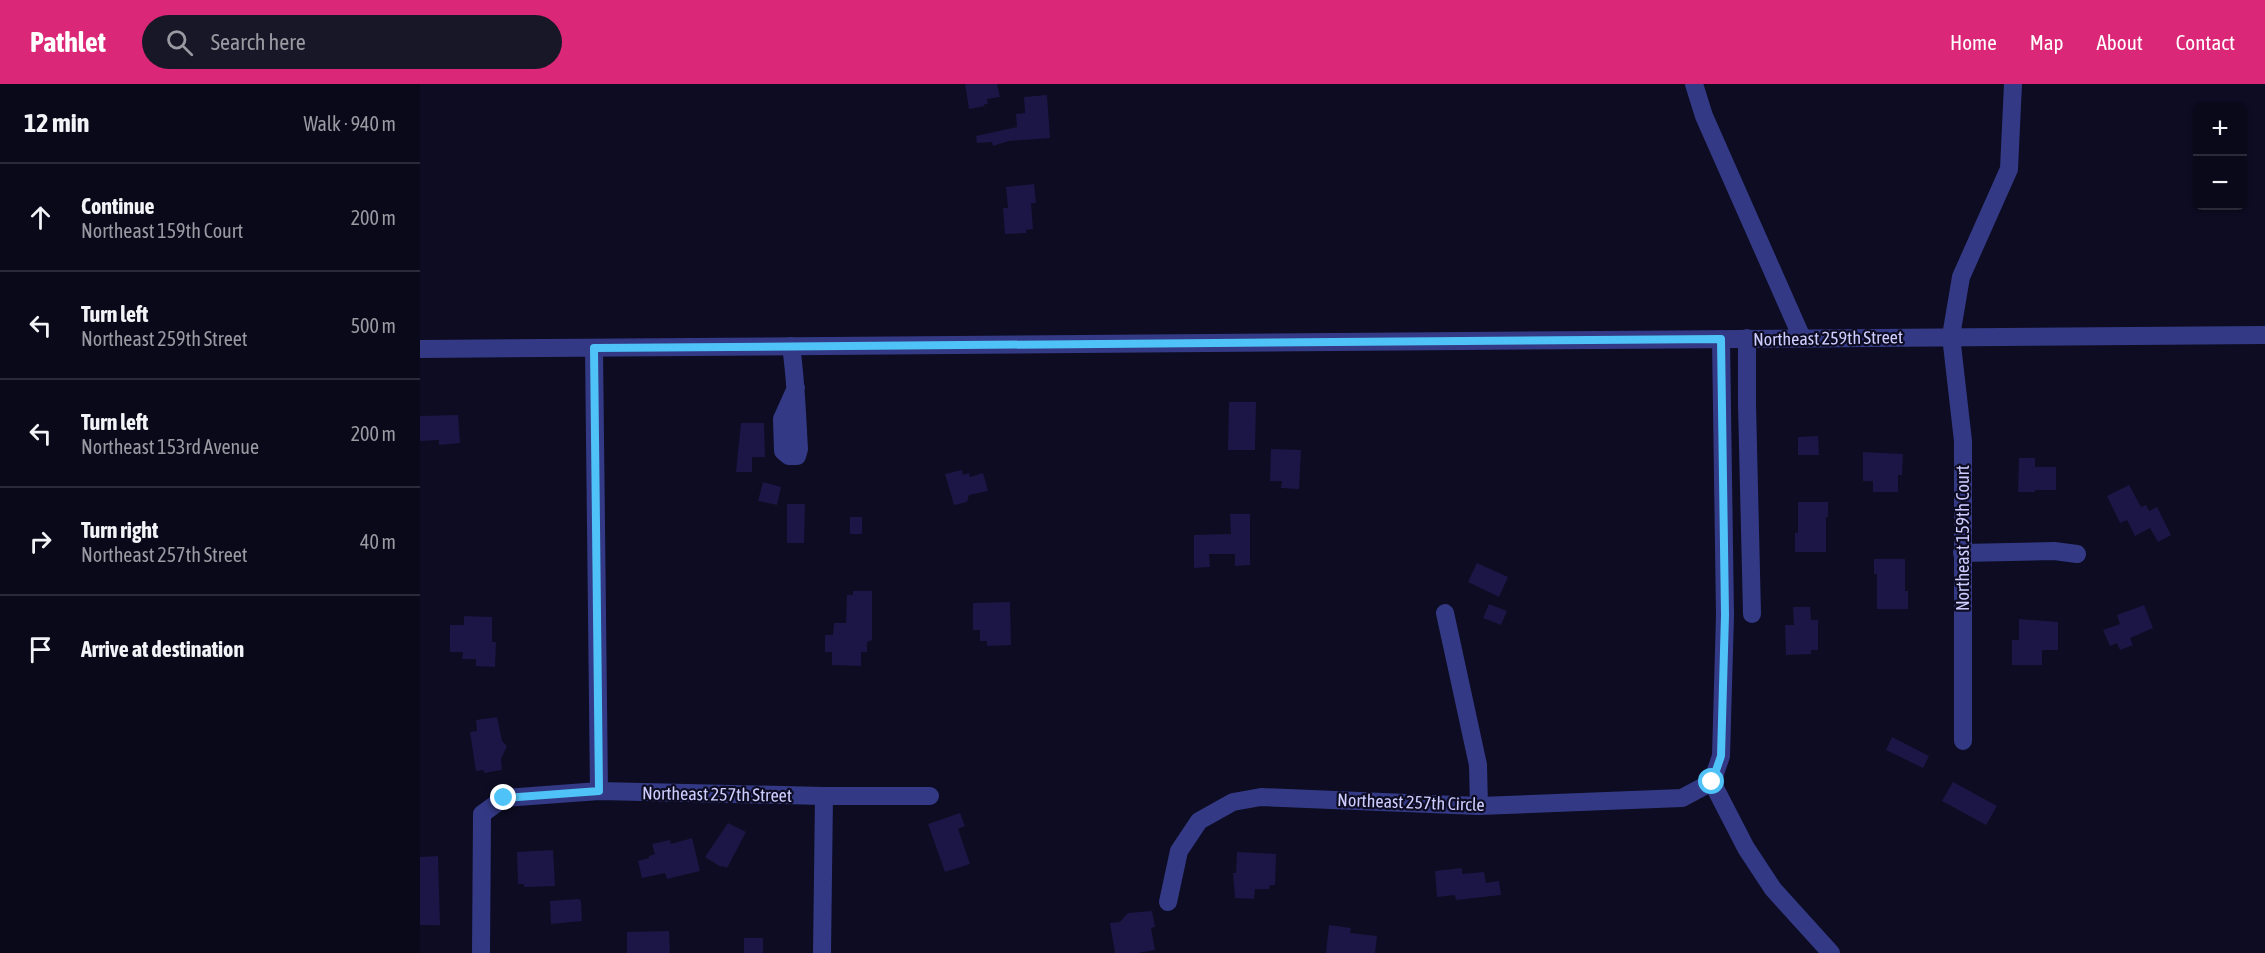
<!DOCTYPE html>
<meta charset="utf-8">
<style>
:root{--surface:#0a091a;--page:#181727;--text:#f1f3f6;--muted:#999aa2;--line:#2a2a39;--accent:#db2777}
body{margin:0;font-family:"Asap Condensed",sans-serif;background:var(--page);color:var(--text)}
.controls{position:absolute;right:18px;top:18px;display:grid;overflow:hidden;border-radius:9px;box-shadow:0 2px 4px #0004}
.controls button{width:54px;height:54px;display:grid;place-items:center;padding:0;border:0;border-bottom:2px solid var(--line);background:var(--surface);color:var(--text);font:30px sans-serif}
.stop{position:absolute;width:18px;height:18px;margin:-14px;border:4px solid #4fc3f7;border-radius:50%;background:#fff}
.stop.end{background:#4fc3f7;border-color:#fff;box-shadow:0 2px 6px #0008}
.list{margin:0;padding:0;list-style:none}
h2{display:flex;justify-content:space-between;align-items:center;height:78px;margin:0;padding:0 24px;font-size:26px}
h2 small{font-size:20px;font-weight:400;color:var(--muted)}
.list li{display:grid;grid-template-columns:39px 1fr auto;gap:18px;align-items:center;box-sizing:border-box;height:108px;padding:0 24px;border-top:2px solid var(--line)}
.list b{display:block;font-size:22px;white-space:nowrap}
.list p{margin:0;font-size:20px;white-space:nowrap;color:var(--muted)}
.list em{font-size:20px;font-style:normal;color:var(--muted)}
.icon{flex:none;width:33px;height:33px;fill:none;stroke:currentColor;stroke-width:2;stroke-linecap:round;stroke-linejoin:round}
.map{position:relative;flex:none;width:1845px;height:869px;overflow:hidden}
header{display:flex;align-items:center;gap:36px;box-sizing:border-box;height:84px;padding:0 30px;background:var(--accent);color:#fff}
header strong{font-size:28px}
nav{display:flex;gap:33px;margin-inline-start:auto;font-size:21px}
.search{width:420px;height:54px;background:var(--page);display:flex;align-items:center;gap:15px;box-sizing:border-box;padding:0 21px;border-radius:33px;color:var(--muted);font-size:22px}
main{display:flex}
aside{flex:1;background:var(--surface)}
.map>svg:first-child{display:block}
</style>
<header>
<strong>Pathlet</strong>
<div class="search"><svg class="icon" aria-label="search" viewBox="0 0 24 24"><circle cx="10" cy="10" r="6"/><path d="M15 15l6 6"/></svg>Search here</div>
<nav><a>Home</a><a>Map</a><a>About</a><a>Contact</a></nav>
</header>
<main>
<aside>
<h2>12 min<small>Walk · 940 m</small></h2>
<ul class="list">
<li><svg class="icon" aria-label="ahead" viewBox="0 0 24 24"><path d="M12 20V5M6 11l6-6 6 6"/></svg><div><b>Continue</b><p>Northeast 159th Court</p></div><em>200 m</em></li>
<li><svg class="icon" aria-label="left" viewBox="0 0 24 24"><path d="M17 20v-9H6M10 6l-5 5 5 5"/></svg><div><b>Turn left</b><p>Northeast 259th Street</p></div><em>500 m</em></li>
<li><svg class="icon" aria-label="left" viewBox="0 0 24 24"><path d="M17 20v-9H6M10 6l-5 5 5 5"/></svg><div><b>Turn left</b><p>Northeast 153rd Avenue</p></div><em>200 m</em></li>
<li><svg class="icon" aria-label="right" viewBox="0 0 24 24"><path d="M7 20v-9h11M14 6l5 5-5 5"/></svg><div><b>Turn right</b><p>Northeast 257th Street</p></div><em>40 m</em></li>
<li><svg class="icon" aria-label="arrive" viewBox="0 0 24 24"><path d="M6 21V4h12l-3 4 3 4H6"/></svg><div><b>Arrive at destination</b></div></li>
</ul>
</aside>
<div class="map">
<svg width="1845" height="869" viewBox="0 0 1845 869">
<rect width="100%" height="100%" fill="#0d0c22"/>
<g fill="#1b1645">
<path d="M 545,0 L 577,0 L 580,13 L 567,15 L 568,20 L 564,20 L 565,22 L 549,25 Z"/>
<path d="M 627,11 L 630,54 L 589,57 L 573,62 L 572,58 L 557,59 L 556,52 L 597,43 L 596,30 L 605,29 L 604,13 Z"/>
<path d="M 614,100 L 616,119 L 611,119 L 613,145 L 606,146 L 606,149 L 585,150 L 583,124 L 588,124 L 586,103 Z"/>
<path d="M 809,318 L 836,318 L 835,366 L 808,366 Z"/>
<path d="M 38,331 L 40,359 L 19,361 L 19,356 L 0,357 L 0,332 Z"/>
<path d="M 321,339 L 344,339 L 345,373 L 332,373 L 332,388 L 316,388 Z"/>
<path d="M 1398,352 L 1399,371 L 1378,371 L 1378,353 Z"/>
<path d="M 851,365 L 881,366 L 879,405 L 861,404 L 862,397 L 850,397 Z"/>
<path d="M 1443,368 L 1483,370 L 1482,391 L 1478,391 L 1478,408 L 1453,408 L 1453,397 L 1443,397 Z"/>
<path d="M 1599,374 L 1615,374 L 1615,383 L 1636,383 L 1636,406 L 1615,406 L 1615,408 L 1598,408 Z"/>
<path d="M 542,386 L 543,391 L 549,389 L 550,393 L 563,389 L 568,407 L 549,411 L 547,418 L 534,421 L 525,390 Z"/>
<path d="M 343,398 L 361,403 L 357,421 L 338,417 Z"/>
<path d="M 1709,401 L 1721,423 L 1726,421 L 1729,427 L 1737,423 L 1751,451 L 1738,458 L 1730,444 L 1715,452 L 1707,436 L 1700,439 L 1687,412 Z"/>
<path d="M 1378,418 L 1408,418 L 1408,433 L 1406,433 L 1406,468 L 1375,468 L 1375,449 L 1378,449 Z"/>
<path d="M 367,420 L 385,420 L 384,459 L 367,459 Z"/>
<path d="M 810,430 L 830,430 L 830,481 L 815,482 L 815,470 L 789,470 L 790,483 L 774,484 L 774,451 L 811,450 Z"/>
<rect x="430" y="433" width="12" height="17"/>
<path d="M 1454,475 L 1485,475 L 1485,507 L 1488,507 L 1488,525 L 1457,525 L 1457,490 L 1454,490 Z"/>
<path d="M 1057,479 L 1088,493 L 1079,513 L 1048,498 Z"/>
<path d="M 433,507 L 452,507 L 452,556 L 447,558 L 447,568 L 441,568 L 441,582 L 412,581 L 412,568 L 405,568 L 405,551 L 413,551 L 414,539 L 426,539 L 427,511 L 433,511 Z"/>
<path d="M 590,518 L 591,561 L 567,562 L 567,557 L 560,557 L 560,546 L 553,546 L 553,519 Z"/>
<path d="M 1069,520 L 1087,527 L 1081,541 L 1063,534 Z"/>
<path d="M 1724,521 L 1733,544 L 1710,554 L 1713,561 L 1700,566 L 1697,559 L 1690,562 L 1683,546 L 1700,540 L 1697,531 Z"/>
<path d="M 1373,523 L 1390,523 L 1391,536 L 1398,536 L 1398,566 L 1391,566 L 1391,570 L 1366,571 L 1365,541 L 1374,541 Z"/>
<path d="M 44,532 L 72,533 L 72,558 L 76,558 L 75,583 L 56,582 L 56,575 L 42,575 L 43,568 L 30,568 L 30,541 L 44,541 Z"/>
<path d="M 1599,535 L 1638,538 L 1638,566 L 1622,566 L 1622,581 L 1592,581 L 1592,556 L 1599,556 Z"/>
<path d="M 77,633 L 82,657 L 87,662 L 81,675 L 82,686 L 64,689 L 64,686 L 56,687 L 50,648 L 57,647 L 56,636 Z"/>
<path d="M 1472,653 L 1509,672 L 1503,684 L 1466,666 Z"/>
<path d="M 1533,698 L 1577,722 L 1566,741 L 1522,717 Z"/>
<path d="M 540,729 L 545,742 L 538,745 L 550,780 L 525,788 L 508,740 Z"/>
<path d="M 308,739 L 326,748 L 307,784 L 302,782 L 301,783 L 285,773 Z"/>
<path d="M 272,754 L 280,787 L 247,795 L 245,789 L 222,794 L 218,777 L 229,774 L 229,772 L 235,770 L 232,760 L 250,756 L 251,760 Z"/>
<path d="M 133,766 L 135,802 L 104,803 L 104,800 L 98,800 L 97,768 Z"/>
<path d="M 817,768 L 856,770 L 855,801 L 850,801 L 849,805 L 835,805 L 834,815 L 815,814 L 813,789 L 816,789 Z"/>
<path d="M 18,772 L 20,841 L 0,841 L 0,773 Z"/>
<path d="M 1042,784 L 1042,790 L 1064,788 L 1066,799 L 1079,797 L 1081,811 L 1036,816 L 1035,811 L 1017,813 L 1015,787 Z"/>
<path d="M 159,815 L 161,817 L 162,837 L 131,840 L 130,817 Z"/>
<path d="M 732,827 L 735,843 L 731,844 L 735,866 L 718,869 L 695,869 L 690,839 L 700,838 L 708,829 Z"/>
<path d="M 909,841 L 931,844 L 930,849 L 957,852 L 955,869 L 906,869 Z"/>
<path d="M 249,847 L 250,869 L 207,869 L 207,848 Z"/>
<rect x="324" y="854" width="19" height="15"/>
</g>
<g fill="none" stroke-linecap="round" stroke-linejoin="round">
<g stroke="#333985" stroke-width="18">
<path d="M 1274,0 L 1284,32 L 1382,254"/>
<path d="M 1327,254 L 1327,320 L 1332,530"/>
<path d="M 371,262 C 376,296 377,331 379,365 L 377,372 L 369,372 L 363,367 L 362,335 L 376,304"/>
<path d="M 174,264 L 179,707"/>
<path d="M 0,265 L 1845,251"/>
<path d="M 1542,469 L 1634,467 L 1657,470"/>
<path d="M 1025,529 L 1058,681 L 1059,722"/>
<path d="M 1543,657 L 1543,357 L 1531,252 L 1541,193 L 1589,85 L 1593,0"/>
<path d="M 1292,698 L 1301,672 L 1305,531 L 1301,255"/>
<path d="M 1292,698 L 1326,764 L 1353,805 L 1411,869"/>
<path d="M 748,818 L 759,767 L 779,737 L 813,718 L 841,713 L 1059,722 L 1262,714 L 1292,698"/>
<path d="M 61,869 L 62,730 L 84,714 L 179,707 L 404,712 L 510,712"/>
<path d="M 402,869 L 404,712"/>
</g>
</g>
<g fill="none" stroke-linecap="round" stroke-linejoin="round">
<path stroke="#4fc3f7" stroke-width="8" d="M 84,714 L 179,707 L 174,264 L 1301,255 L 1305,531 L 1301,672 L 1292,698"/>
</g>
<g text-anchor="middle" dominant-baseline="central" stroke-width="4.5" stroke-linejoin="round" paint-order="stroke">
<g font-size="18" fill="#cdcdff" stroke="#0d0c22">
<text transform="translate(1408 254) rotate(-1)">Northeast 259th Street</text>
<text transform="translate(1542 454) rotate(-90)">Northeast 159th Court</text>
<text transform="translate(297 710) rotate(1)">Northeast 257th Street</text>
<text transform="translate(991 718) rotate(2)">Northeast 257th Circle</text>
</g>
</g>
</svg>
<div class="controls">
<button>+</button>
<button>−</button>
</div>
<div class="stop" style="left:1292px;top:698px"></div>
<div class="stop end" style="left:84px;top:714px"></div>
</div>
</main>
